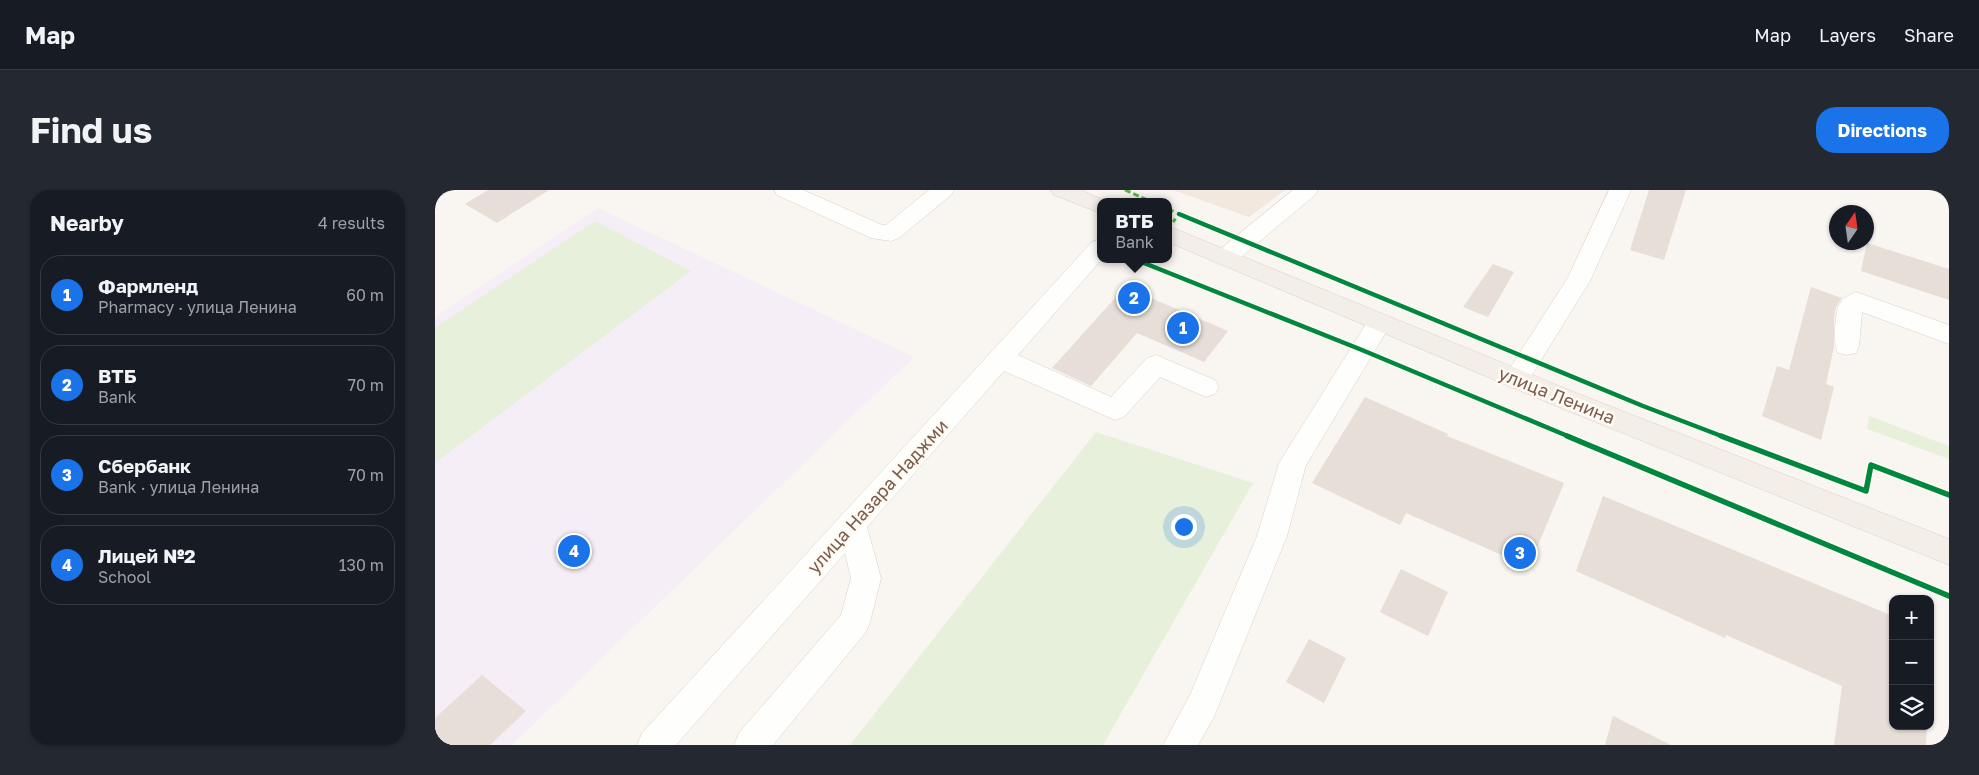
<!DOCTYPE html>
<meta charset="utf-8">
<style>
:root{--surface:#171b24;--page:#242831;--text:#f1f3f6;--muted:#9ea1a6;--line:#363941;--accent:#1a73e8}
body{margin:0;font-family:"Golos Text",sans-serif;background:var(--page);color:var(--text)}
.controls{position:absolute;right:15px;bottom:15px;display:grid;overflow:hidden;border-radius:10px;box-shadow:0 1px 4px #0004}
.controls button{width:45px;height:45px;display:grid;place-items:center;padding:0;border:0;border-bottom:1px solid var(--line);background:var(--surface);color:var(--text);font:25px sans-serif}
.compass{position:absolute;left:1394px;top:15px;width:45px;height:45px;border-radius:50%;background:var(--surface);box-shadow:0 1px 4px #0004;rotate:13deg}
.you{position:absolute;left:748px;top:336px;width:18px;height:18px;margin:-12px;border:4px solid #fff;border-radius:50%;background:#1a73e8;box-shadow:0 0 0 8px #1a73e833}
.badge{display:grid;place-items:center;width:32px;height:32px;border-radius:50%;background:var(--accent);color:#fff;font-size:16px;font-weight:700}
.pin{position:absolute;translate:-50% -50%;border:2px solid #fff;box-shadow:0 1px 5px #0006}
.popup{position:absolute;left:662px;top:8px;width:75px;height:65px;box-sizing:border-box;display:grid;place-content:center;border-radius:10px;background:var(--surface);filter:drop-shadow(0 1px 4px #0005);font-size:16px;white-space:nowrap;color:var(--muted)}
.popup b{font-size:19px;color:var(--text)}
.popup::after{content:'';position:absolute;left:50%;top:100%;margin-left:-10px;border:10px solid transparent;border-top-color:var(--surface)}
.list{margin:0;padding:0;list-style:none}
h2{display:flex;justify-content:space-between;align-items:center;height:65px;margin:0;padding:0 20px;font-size:21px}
h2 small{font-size:16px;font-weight:400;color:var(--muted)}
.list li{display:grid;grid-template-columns:32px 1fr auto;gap:15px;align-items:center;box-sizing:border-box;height:80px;margin:0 10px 10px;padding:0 10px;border:1px solid var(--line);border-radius:20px}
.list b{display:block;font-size:19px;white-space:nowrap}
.list p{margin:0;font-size:16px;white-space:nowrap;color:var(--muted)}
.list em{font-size:16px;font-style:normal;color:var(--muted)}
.icon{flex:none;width:28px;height:28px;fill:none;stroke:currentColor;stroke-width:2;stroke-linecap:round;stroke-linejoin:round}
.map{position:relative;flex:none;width:1514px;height:555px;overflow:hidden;border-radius:20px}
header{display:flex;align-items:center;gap:30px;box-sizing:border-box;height:70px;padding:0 25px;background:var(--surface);border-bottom:1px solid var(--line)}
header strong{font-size:24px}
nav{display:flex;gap:28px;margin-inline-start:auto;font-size:18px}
.intro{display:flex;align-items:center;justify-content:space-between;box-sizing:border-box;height:120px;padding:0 30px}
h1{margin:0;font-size:35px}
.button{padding:12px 22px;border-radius:20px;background:var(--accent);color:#fff;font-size:18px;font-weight:700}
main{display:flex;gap:30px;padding:0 30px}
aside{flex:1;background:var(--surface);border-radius:20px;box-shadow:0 1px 4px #0004}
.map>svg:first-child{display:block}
</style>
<header>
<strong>Map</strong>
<nav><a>Map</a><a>Layers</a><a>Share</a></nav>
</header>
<div class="intro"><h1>Find us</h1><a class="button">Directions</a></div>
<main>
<aside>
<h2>Nearby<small>4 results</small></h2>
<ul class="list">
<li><span class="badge">1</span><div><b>Фармленд</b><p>Pharmacy · улица Ленина</p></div><em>60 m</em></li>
<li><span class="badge">2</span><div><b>ВТБ</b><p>Bank</p></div><em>70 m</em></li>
<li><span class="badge">3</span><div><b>Сбербанк</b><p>Bank · улица Ленина</p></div><em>70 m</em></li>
<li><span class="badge">4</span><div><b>Лицей №2</b><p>School</p></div><em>130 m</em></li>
</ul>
</aside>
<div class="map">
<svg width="1514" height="555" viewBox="0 0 1514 555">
<rect width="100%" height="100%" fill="#f9f5f0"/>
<path fill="#f2e8de" d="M 738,0 L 850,0 L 814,27 Z"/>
<path fill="#f6eef6" d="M 163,18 L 479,167 L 77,555 L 0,555 L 0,127 Z"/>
<g fill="#e7f0db">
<path d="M 160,31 L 256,81 L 0,273 L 0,138 Z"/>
<path d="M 1434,226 L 1514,256 L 1514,269 L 1432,239 Z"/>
<path d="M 661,242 L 818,293 L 668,555 L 415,555 Z"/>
</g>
<g fill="#e6ded7">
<path d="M 53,0 L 114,0 L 62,33 L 30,14 Z"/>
<path d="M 1214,0 L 1251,0 L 1229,70 L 1195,60 Z"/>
<path d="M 1432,53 L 1514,79 L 1514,110 L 1426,81 Z"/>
<path d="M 1058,74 L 1079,82 L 1053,127 L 1028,117 Z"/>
<path d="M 690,97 L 793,141 L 769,172 L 702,143 L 656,196 L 617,178 Z"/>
<path d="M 1376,97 L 1407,108 L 1401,117 L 1399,128 L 1399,157 L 1391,194 L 1399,197 L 1386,250 L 1327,226 L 1342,176 L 1354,180 Z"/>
<path d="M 930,207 L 1013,244 L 1012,246 L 1129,293 L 1094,377 L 971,323 L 965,335 L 877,293 Z"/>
<path d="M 1168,306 L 1458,426 L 1458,536 L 1492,536 L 1491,555 L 1399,555 L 1407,496 L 1291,445 L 1290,448 L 1141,381 Z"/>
<path d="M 966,379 L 1013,402 L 993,446 L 945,422 Z"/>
<path d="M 874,449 L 911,468 L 889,513 L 851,492 Z"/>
<path d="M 47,485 L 91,521 L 55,555 L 0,555 L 0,528 Z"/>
<path d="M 1178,526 L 1236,555 L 1170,555 Z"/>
</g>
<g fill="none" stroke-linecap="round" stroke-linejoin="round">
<defs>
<g id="minor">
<path d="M 339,0 L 368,0 L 447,35 L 451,35 L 494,0 L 519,0 L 516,5 L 464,48 L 456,51 L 436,48 L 342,5 Z"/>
<path d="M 858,0 L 883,0 L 880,5 L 799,73 L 791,75 L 783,73 L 780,67 L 783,61 Z"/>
<path d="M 1174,0 L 1196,0 L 1155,91 L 1090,196 L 1081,199 L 1072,196 L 1068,189 L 1132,89 Z"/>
<path d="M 665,49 L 665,69 L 667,69 L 583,165 L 676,207 L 712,168 L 721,165 L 780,190 L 784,197 L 780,204 L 771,207 L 725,187 L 689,227 L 680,230 L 569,181 L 432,337 L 446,388 L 435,432 L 431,442 L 338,555 L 299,555 L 304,543 L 406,425 L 416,388 L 410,363 L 241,555 L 202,555 L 207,543 L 657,52 Z"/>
<path d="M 1421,102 L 1514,135 L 1514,154 L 1427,122 L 1424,156 L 1421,163 L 1412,165 L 1403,163 C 1398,154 1400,128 1403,118 C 1406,109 1413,105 1421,102 Z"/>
<path d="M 945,123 L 954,126 L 957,132 L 871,275 L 852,346 L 779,527 L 763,555 L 728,555 L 755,505 L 822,346 L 844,273 L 936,126 Z"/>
</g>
<g id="major">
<path d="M 616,0 L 646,0 L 673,12 L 665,12 L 665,23 L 619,5 Z"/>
<path d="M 733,36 L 1139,202 L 1514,349 L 1514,375 L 1121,216 L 733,52 Z"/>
</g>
</defs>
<use href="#minor" stroke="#d7d1cb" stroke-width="1"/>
<use href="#major" stroke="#dad1cc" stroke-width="1"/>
<use href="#minor" fill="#fefefd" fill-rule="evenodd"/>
<use href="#major" fill="#f3eee8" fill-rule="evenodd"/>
<g stroke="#58b947" stroke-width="3" stroke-dasharray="6 3" stroke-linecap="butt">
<path d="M 690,0 L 717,12"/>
<path d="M 733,19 L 744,24 L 738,32"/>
</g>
<defs>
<g id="cycleway-far1">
<path d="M 744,24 L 1208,216 L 1289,247"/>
<path d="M 699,69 L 927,160 L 1135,247"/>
</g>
<g id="cycleway">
<path d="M 1132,246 L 1514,406"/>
<path d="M 1286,246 L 1431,301 L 1436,275 L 1514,305"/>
</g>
</defs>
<use href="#cycleway-far1" stroke="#fffaf3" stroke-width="7"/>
<use href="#cycleway" stroke="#fffaf3" stroke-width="9"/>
<use href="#cycleway-far1" stroke="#00873e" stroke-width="4.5"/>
<use href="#cycleway" stroke="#00873e" stroke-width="5.5"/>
</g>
<g text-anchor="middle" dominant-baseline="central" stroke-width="5" stroke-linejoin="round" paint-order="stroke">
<g font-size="18" fill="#7a5c4d" stroke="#fffaf3">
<text transform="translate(1122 205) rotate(22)">улица Ленина</text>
<text transform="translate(442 306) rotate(-48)">улица Назара Наджми</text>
</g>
</g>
</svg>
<div class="controls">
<button>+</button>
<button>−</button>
<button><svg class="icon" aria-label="layers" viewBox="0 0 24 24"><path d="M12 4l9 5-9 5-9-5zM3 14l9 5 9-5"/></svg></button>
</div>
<svg class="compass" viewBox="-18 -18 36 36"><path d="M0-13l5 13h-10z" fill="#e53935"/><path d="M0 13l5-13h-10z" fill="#9ea1a6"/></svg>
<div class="you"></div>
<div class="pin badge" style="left:748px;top:138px">1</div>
<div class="pin badge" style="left:699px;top:108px">2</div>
<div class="popup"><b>ВТБ</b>Bank</div>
<div class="pin badge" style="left:1085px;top:363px">3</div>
<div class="pin badge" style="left:139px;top:361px">4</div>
</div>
</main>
